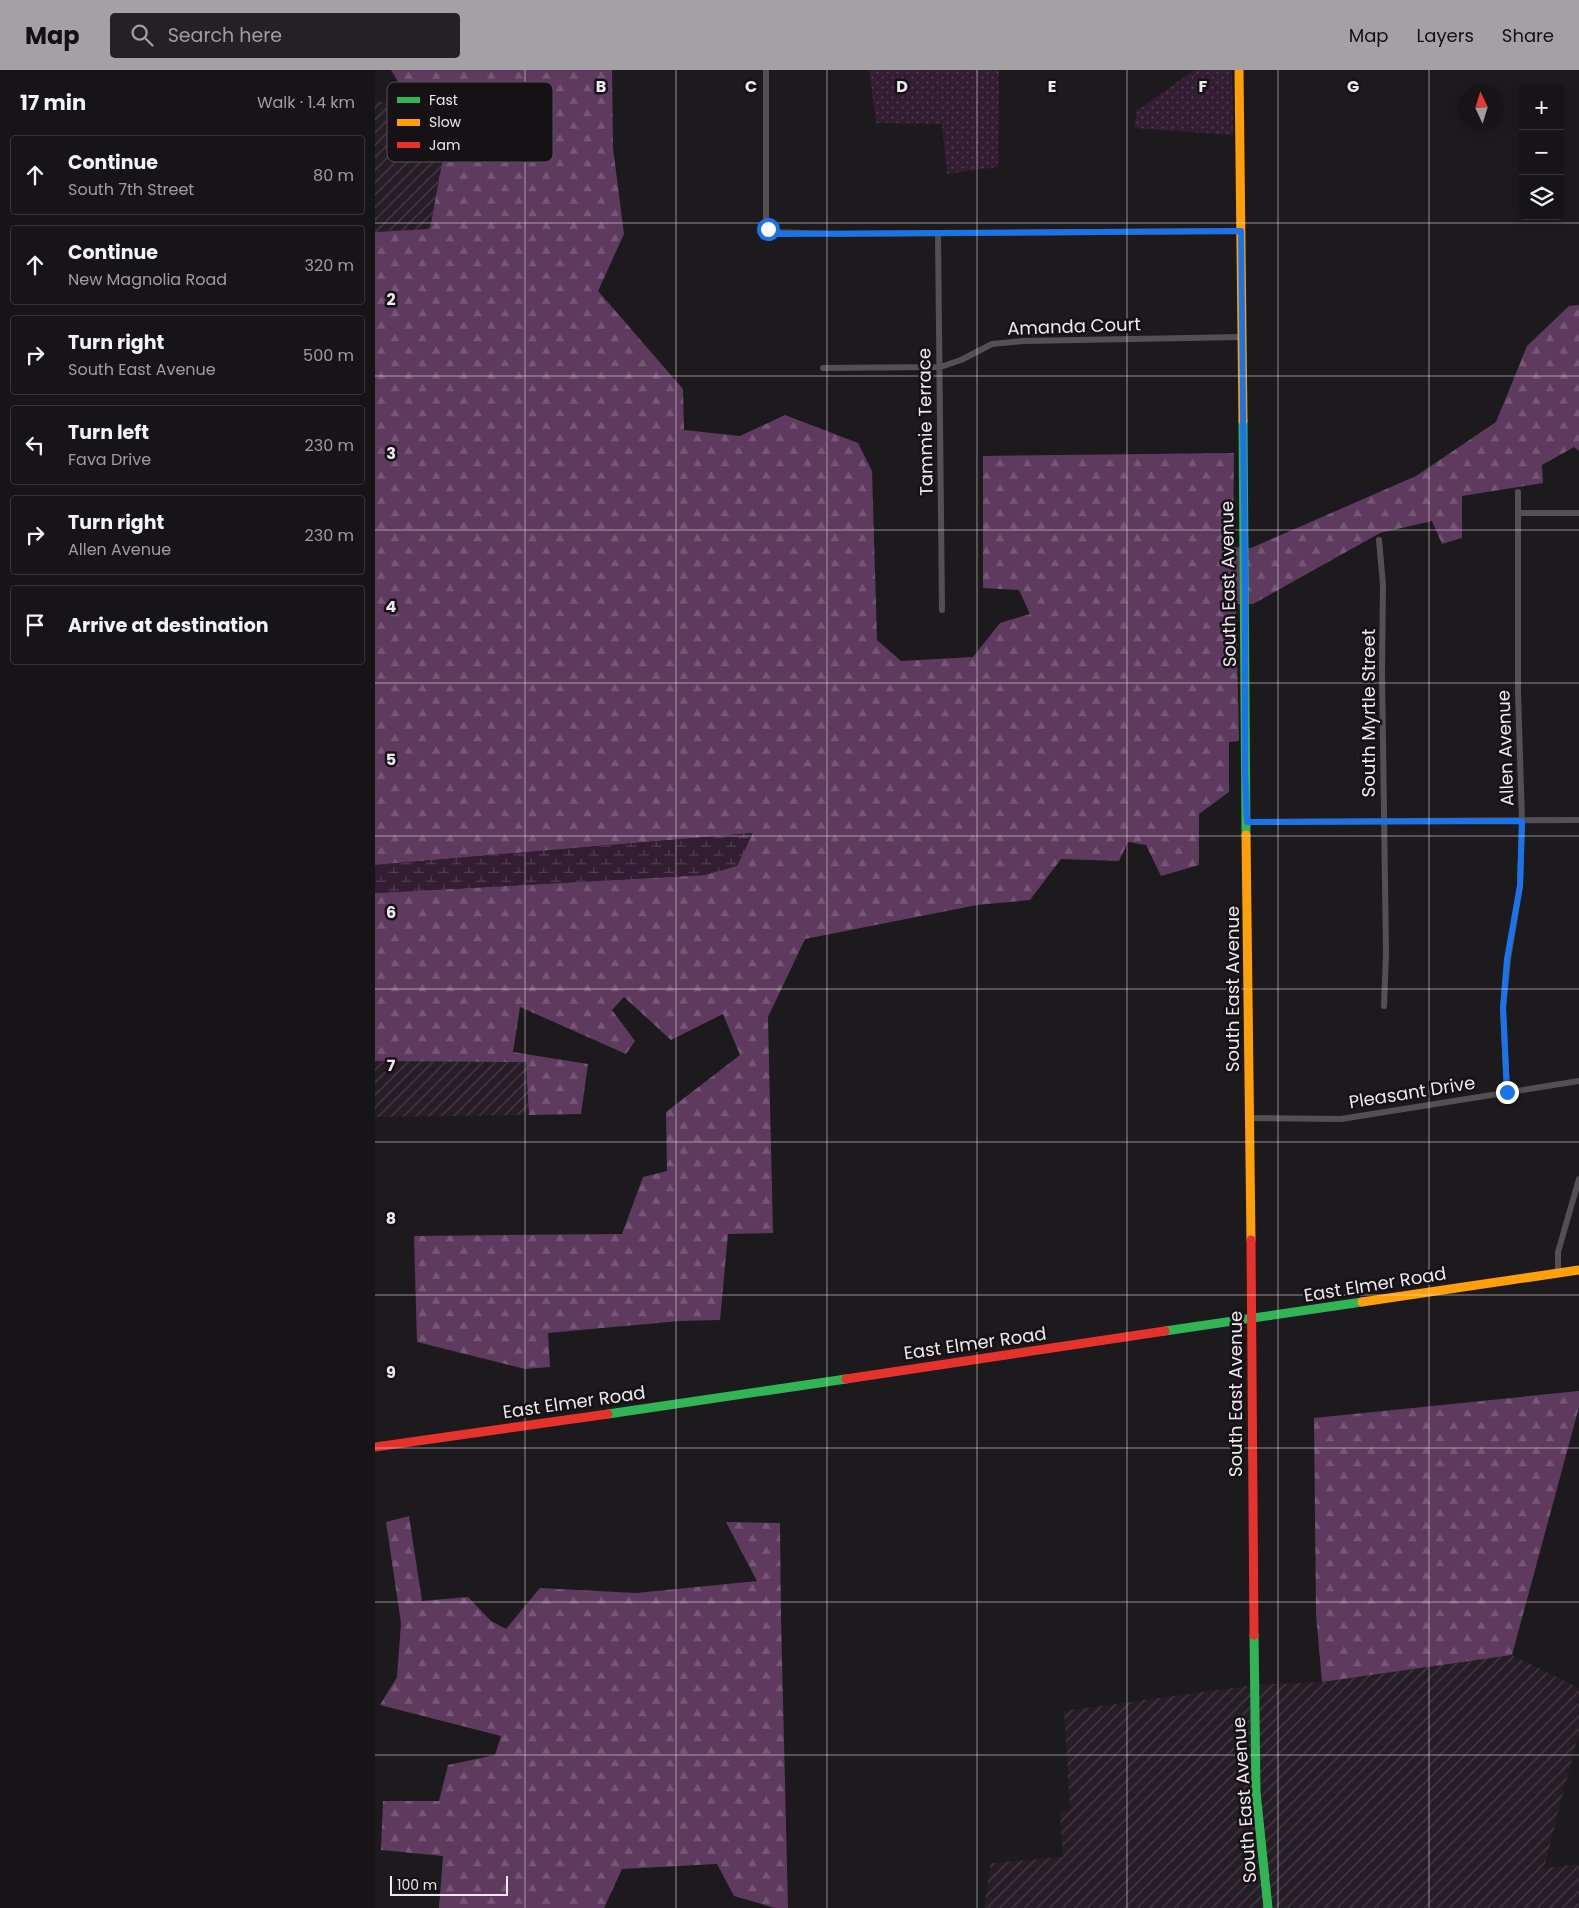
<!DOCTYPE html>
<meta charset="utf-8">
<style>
:root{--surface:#161416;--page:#232123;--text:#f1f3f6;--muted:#9e9ea1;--line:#353335;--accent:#a4a1a4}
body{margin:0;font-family:Poppins,sans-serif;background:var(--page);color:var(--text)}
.controls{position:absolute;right:15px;top:15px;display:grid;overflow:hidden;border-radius:5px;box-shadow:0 2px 12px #0003}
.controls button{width:45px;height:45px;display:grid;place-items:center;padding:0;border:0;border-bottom:1px solid var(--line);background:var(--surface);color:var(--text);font:25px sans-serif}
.compass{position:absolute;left:1084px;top:15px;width:45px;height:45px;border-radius:50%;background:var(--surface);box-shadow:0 2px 12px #0003;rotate:356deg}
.scale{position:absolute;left:15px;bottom:12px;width:118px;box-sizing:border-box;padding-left:5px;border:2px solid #edeaed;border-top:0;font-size:14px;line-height:18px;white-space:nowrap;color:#edeaed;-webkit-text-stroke:4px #151115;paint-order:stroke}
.stop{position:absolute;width:15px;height:15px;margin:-11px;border:4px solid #1a73e8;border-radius:50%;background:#fff}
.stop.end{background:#1a73e8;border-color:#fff;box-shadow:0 1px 5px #0008}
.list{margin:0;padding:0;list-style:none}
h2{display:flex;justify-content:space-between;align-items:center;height:65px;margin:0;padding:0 20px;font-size:21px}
h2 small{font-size:16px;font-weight:400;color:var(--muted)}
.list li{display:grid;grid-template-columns:32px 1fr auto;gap:15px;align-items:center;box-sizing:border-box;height:80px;margin:0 10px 10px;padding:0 10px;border:1px solid var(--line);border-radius:5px}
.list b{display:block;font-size:19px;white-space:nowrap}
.list p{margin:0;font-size:16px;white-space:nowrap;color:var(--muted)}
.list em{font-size:16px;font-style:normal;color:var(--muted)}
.icon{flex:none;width:28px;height:28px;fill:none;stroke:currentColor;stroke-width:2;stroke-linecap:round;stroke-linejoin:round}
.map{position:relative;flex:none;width:1204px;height:1838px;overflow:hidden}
header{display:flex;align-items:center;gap:30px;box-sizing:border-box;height:70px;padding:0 25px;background:var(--accent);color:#111}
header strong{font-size:24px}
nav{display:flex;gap:28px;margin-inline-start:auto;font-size:18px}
.search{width:350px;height:45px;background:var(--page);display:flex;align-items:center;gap:12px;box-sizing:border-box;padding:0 18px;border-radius:5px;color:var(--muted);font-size:19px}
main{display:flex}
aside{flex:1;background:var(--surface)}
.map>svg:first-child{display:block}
</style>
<header>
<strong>Map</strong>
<div class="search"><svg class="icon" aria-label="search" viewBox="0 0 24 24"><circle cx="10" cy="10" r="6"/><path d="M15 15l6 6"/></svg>Search here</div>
<nav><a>Map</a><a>Layers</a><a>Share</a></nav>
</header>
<main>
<aside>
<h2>17 min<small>Walk · 1.4 km</small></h2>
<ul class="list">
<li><svg class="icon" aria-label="ahead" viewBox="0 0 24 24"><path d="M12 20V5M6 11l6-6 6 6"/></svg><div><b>Continue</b><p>South 7th Street</p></div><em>80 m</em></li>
<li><svg class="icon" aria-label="ahead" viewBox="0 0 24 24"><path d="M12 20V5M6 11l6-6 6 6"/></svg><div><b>Continue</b><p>New Magnolia Road</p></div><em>320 m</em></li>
<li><svg class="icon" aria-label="right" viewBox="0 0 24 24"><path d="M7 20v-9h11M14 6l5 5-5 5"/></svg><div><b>Turn right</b><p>South East Avenue</p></div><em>500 m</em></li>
<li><svg class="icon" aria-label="left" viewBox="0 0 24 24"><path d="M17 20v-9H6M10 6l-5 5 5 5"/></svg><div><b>Turn left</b><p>Fava Drive</p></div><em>230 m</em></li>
<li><svg class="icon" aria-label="right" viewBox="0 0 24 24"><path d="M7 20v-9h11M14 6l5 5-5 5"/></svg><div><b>Turn right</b><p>Allen Avenue</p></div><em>230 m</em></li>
<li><svg class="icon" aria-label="arrive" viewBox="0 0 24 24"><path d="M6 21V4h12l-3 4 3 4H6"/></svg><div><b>Arrive at destination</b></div></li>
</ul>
</aside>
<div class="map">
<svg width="1204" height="1838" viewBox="0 0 1204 1838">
<defs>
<pattern id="industrial-furrows" width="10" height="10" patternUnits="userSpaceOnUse" patternTransform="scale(1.25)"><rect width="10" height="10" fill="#261d26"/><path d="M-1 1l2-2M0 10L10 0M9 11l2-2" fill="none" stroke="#463e46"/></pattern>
<pattern id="grass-dots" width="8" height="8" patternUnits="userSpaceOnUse" patternTransform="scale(1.25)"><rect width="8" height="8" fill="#331d33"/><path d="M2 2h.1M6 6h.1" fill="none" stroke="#513e51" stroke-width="1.8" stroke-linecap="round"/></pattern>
<pattern id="forest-firs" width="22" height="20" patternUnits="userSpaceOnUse" patternTransform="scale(1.25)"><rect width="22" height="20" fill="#5e3a5f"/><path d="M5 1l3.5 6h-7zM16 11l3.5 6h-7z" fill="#755776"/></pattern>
<pattern id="wetland-marsh" width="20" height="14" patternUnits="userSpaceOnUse" patternTransform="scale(1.25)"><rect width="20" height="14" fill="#331d33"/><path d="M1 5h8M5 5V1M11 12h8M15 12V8" fill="none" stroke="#513e51"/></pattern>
</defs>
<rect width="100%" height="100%" fill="#1d1a1d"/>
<g fill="url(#industrial-furrows)">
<path d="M 60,29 L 71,71 L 55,159 L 0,162 L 0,32 Z"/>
<path d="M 0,991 L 152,992 L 154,1045 L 0,1047 Z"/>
<path d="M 1137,1585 L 1204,1618 L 1204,1661 L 1169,1798 L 1204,1794 L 1204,1838 L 609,1838 L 616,1793 L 688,1787 L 685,1741 L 695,1740 L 689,1641 L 879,1615 L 947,1612 Z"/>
</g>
<g fill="url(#grass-dots)">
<path d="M 494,0 L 624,0 L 623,97 L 572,104 L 567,54 L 501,53 Z"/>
<path d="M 819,0 L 857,0 L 858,65 L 759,58 L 762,41 Z"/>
</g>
<g fill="url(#forest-firs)">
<path d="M 16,0 L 237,0 L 238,78 L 249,164 L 223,221 L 308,319 L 309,360 L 365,366 L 410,345 L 483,373 L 497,401 L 502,570 L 526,591 L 598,587 L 625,553 L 655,544 L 644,520 L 608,518 L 608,386 L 859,383 L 858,477 L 876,478 L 1041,406 L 1121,352 L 1152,276 L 1194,236 L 1204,235 L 1204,381 L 1199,377 L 1167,395 L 1168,413 L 1087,426 L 1087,468 L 1067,474 L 1057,451 L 1005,463 L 878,534 L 861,534 L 864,671 L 854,672 L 854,722 L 824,744 L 824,795 L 786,806 L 771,775 L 753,772 L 744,791 L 686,789 L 655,830 L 602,835 L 430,869 L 393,947 L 398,1163 L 353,1164 L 345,1250 L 304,1251 L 173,1263 L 175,1297 L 150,1299 L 42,1272 L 39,1166 L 247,1164 L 268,1107 L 292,1101 L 291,1042 L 365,985 L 348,944 L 296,970 L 249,927 L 237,940 L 260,971 L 251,984 L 145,937 L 138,982 L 213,994 L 206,1044 L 154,1045 L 151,992 L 0,991 L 0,823 L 330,805 L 378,763 L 0,795 L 0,162 L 55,159 L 71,71 L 60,30 L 34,30 Z"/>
<path d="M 1204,1321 L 1204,1337 L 1137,1585 L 947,1612 L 941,1544 L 939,1348 Z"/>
<path d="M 34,1446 L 47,1531 L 93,1527 L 116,1551 L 131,1559 L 165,1518 L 261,1523 L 382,1511 L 351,1452 L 405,1453 L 406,1547 L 413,1838 L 400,1838 L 359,1826 L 342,1794 L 247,1799 L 229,1838 L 64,1838 L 68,1786 L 6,1780 L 8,1731 L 64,1731 L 73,1695 L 120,1685 L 126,1666 L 5,1635 L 22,1607 L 26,1553 L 11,1452 Z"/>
</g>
<path fill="url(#wetland-marsh)" d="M 378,763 L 362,796 L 330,805 L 0,823 L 0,795 Z"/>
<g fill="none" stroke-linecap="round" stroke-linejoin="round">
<g stroke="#535053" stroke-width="6">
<path d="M 391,0 L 391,148 L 393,159 L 396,162 L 462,164 L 866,161"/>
<path d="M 563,163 L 567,540"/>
<path d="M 448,298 L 565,297 L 586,290 L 617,274 L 649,271 L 867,267"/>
<path d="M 1143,443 L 1204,443"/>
<path d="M 1004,470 L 1008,515 L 1007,601 L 1011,883 L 1009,936"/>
<path d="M 872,752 L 1204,750"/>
<path d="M 1132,1022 L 1128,938 L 1133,889 L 1145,816 L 1147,751 L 1143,622 L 1143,422"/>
<path d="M 874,1048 L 966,1049 L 1204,1011"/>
<path d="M 1183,1203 L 1183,1182 L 1204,1109"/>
</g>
<g stroke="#30b455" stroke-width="9">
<path d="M 868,351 L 871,765"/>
<path d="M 790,1261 L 987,1232"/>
<path d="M 233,1344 L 471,1309"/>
<path d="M 879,1565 L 881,1722 L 893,1838"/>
</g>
<g stroke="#ff9f0a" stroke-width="9">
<path d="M 864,0 L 868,351"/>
<path d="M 871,765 L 876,1170"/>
<path d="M 987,1232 L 1204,1200"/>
</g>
<g stroke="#e5322d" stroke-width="9">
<path d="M 876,1170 L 879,1565"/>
<path d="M 471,1309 L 790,1261"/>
<path d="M 0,1377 L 233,1344"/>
</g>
</g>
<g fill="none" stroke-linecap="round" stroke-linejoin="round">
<path stroke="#1a73e8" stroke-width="6" d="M 393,159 L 396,162 L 404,164 L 866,161 L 870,515 L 870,702 L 872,752 L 1147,751 L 1145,816 L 1132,889 L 1128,938 L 1132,1022"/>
</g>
<path fill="none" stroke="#edeaed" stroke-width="1" stroke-opacity="0.55" d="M 150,0 L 150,1838M 301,0 L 301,1838M 452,0 L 452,1838M 602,0 L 602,1838M 752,0 L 752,1838M 903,0 L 903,1838M 1054,0 L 1054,1838M 0,153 L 1204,153M 0,306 L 1204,306M 0,460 L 1204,460M 0,613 L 1204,613M 0,766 L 1204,766M 0,919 L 1204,919M 0,1072 L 1204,1072M 0,1225 L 1204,1225M 0,1378 L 1204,1378M 0,1532 L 1204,1532M 0,1685 L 1204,1685"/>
<g text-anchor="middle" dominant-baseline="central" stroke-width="5" stroke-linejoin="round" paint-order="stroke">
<g font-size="18" fill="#edeaed" stroke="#151115">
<text transform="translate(699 256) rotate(-2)">Amanda Court</text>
<text transform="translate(550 352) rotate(-91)">Tammie Terrace</text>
<text transform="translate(853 514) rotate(-91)">South East Avenue</text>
<text transform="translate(993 643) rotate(-90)">South Myrtle Street</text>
<text transform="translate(1130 678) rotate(-92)">Allen Avenue</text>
<text transform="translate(857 919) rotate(-90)">South East Avenue</text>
<text transform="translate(1037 1022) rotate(-9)">Pleasant Drive</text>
<text transform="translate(1000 1214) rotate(-9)">East Elmer Road</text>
<text transform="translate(600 1273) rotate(-8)">East Elmer Road</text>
<text transform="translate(860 1324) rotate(-90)">South East Avenue</text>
<text transform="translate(199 1332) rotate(-8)">East Elmer Road</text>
<text transform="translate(869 1730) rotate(-94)">South East Avenue</text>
</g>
</g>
<rect x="12" y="12" width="166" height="80" rx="8" fill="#151115" stroke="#565256" stroke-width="1"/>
<rect x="22" y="27" width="23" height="6" fill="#30b455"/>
<rect x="22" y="49" width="23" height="7" fill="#ff9f0a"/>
<rect x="22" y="72" width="23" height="6" fill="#e5322d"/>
<g font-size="14" fill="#edeaed">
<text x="54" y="35">Fast</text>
<text x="54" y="57">Slow</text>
<text x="54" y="80">Jam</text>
</g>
<g font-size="16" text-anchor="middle" font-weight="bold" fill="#edeaed" stroke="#151115" stroke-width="5" stroke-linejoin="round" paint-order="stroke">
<text x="226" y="22">B</text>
<text x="376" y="22">C</text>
<text x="527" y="22">D</text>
<text x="677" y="22">E</text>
<text x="828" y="22">F</text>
<text x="978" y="22">G</text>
<text x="16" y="235">2</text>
<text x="16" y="389">3</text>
<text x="16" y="542">4</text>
<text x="16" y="695">5</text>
<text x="16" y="848">6</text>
<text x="16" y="1001">7</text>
<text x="16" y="1154">8</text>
<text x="16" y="1308">9</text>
</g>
</svg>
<div class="controls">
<button>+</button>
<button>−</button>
<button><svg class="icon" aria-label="layers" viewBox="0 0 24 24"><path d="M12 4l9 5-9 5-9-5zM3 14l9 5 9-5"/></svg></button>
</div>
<svg class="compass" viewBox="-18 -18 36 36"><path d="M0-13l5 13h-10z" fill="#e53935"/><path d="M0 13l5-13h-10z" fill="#9e9ea1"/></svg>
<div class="scale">100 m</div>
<div class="stop" style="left:393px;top:159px"></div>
<div class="stop end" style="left:1132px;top:1022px"></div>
</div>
</main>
